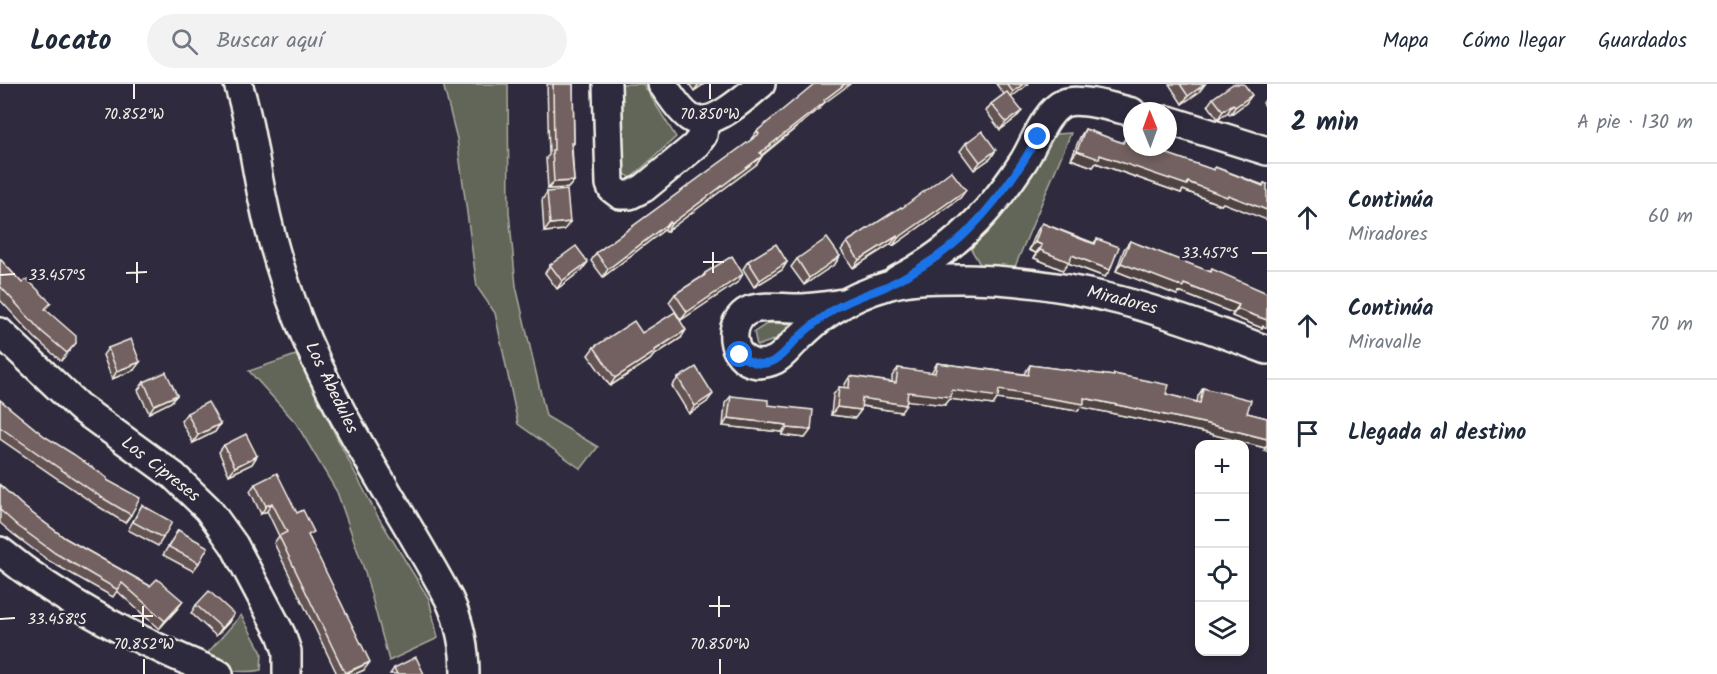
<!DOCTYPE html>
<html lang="es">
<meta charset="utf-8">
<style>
:root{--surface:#fff;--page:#f2f2f3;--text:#1f2937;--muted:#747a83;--line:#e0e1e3}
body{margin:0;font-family:Kalam,sans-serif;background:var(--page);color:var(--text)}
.controls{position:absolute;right:18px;bottom:18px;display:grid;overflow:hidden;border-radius:12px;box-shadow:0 3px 9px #0003}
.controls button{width:54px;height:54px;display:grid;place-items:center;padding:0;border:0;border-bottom:2px solid var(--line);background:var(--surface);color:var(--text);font:30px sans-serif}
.compass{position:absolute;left:1123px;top:18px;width:54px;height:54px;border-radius:50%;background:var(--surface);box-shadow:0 3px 9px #0003;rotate:359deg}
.stop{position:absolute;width:18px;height:18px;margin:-14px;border:4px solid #1a73e8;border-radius:50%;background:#fff}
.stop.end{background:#1a73e8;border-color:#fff;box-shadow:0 2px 6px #0008}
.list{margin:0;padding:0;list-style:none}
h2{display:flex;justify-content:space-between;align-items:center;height:78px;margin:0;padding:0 24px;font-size:26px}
h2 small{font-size:20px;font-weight:400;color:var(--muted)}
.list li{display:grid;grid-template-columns:39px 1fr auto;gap:18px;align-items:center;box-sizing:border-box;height:108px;padding:0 24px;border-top:2px solid var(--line)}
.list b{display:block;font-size:22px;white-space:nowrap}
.list p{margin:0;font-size:20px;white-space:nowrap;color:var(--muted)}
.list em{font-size:20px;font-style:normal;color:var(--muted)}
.icon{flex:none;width:33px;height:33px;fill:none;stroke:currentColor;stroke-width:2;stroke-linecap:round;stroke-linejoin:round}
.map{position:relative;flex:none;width:1267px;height:590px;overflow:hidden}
header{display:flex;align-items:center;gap:36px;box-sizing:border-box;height:84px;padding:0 30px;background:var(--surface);border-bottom:2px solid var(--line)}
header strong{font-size:28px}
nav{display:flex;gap:33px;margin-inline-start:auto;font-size:21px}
.search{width:420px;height:54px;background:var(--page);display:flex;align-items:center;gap:15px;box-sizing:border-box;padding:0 21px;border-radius:33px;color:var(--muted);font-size:22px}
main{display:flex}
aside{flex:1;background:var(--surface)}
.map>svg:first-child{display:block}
</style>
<header>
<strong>Locato</strong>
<div class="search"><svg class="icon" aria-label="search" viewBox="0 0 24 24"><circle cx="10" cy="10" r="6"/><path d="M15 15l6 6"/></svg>Buscar aquí</div>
<nav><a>Mapa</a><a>Cómo llegar</a><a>Guardados</a></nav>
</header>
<main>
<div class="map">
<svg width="1267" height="590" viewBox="0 0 1267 590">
<rect width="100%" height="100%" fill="#2f2a3d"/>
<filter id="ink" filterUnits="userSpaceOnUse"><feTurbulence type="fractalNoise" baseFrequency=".0167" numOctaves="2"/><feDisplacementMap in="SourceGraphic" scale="12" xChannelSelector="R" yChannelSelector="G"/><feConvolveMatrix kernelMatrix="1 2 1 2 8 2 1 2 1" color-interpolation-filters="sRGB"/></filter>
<g filter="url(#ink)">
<g fill="#626658" stroke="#abaca0" stroke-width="1.5">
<path d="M 443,0 L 508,0 L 509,128 L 516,202 L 546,332 L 598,363 L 581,385 L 518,340 L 495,229 L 477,203 L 457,55 Z"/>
<path d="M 620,0 L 643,0 L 676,53 L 631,94 L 617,84 Z"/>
<path d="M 1071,49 L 1014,185 L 981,182 L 971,165 L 1007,123 L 1055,50 Z"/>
<path d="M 768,239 L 793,240 L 774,256 L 757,262 L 754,248 Z"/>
<path d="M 296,271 L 339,358 L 377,431 L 429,515 L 438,554 L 389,577 L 365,488 L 337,408 L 296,339 L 249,287 Z"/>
<path d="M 241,531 L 262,569 L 261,586 C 244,590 217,586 199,579 Z"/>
</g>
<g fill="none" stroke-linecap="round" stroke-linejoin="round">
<defs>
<g id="minor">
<path d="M 238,0 C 251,38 254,77 263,116 C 271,156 283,195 298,234 C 336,334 399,421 449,515 C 460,539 465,563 465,590"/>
<path d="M 607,0 L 610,100 L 612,105 L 620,111 L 630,111 L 644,104 L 695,62 L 703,51 L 705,36"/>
<path d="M 662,0 C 670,10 678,25 689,33 C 709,48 745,13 761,0"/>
<path d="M 1168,36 L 1267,67"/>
<path d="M 897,196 C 931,178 962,155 987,126 C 1000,111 1012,95 1023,78 C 1034,61 1045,27 1064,19 C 1080,13 1115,24 1132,28"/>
<path d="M 845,219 C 829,221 812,224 796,224 C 781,224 764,221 750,226 C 726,236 729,276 757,280 C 763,280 769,279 775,276 C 784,271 790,262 798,255 C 809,244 820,234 833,226 C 849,216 869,207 887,202 C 912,194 942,195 968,195 C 1076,196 1167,228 1267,266"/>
<path d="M 0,248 L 79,323 L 174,392 L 208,425 L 234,461 L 281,550 L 287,567 L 287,590"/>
<path d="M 0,467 C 64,519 143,560 219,590"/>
</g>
</defs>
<use href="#minor" stroke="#f4f1e8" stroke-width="32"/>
<use href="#minor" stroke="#2f2a3d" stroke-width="27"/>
</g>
<g fill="#635353" stroke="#f4f1e8" stroke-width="1.5">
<path d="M 547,0 L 573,0 L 574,59 L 572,62 L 574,97 L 568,104 L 548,105 L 546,74 L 549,71 Z"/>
<path d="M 689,0 L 704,0 L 694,7 Z"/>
<path d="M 996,0 L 1028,0 L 1011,13 L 1016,34 L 1000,46 L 986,27 L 991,20 L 1004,10 Z"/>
<path d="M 1169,0 L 1205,0 L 1199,8 L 1182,20 Z"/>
<path d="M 1267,13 L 1267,25 L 1263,19 Z"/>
<path d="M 1213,14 L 1246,19 L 1230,31 L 1228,28 L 1218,35 L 1208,21 Z"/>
<path d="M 823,20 L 819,25 L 762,72 L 757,80 L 666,148 L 664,146 L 603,193 L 591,177 L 596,169 L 752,56 L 751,55 L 757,47 Z"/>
<path d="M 1085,45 L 1122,59 L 1125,55 L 1213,86 L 1215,83 L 1263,101 L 1264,99 L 1267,100 L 1223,119 L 1221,121 L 1183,106 L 1181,109 L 1096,79 L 1093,83 L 1071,75 L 1080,53 Z"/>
<path d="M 966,59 L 991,74 L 974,86 L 960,67 Z"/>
<path d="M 966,106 L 960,114 L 893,162 L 891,160 L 853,184 L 841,166 L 847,158 L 902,124 Z"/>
<path d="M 547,108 L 564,146 L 544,148 L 542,116 Z"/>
<path d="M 1042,139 L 1094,159 L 1097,155 L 1110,186 L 1105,193 L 1068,179 L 1063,186 L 1034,174 L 1036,169 L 1029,166 L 1037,147 Z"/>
<path d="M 1130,157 L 1210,188 L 1212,185 L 1263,242 L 1262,244 L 1232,232 L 1233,229 L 1179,208 L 1177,211 L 1116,187 L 1124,165 Z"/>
<path d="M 840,172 L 835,180 L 804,201 L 791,183 L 797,175 Z"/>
<path d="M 0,175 L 76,259 L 61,277 L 35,254 L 0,216 Z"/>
<path d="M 748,177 L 787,178 L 782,186 L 754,203 L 743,185 Z"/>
<path d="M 550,181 L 582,186 L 557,205 L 545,189 Z"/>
<path d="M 705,189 L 738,198 L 681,236 L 669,218 L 675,210 L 702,193 Z"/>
<path d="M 642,249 L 681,254 L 653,272 L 650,276 L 610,302 L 588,271 L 594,263 Z"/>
<path d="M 108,264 L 134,286 L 112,295 L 103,271 Z"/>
<path d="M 937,279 L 1024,290 L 1030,281 L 1113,292 L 1114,290 L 1166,310 L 1197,318 L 1198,312 L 1203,304 L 1247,329 L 1267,334 L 1267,368 L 1264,367 L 1265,364 L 1203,348 L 1081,323 L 1078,327 L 997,315 L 993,321 L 950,315 L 945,321 L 907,316 L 901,328 L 861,322 L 861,326 L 855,334 L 831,331 L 833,311 L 839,303 L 844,304 L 845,300 L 850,292 L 892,298 L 892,292 L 898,284 L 931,289 Z"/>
<path d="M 678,294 L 707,318 L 689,330 L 672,302 Z"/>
<path d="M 144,298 L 177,311 L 171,318 L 149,329 L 138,306 Z"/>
<path d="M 731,312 L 768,321 L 811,346 L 805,354 L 782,351 L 782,348 L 723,342 L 725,319 Z"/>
<path d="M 0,316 L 44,352 L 107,396 L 131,431 L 125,439 L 96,421 L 0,355 Z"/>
<path d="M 187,329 L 220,340 L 215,348 L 193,359 L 181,337 Z"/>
<path d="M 224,361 L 257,372 L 252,380 L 229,391 L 219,368 Z"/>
<path d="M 255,400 L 310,455 L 364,586 L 355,590 L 337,590 L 274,459 L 279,452 L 267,427 L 261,430 L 250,407 Z"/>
<path d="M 0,401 L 24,423 L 65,454 L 150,502 L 183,517 L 177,525 L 159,545 L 117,507 L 113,513 L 49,477 L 13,450 L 0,439 Z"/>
<path d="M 142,421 L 163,454 L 158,462 L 128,446 Z"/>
<path d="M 178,446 L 199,479 L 193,487 L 163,471 Z"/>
<path d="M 196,521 L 234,530 L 229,538 L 216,552 L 191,529 Z"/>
<path d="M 394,584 L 424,590 L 390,590 Z"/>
</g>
<g fill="#504343" stroke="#f4f1e8" stroke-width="1.5">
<path d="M 699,0 L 704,0 L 694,7 Z"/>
<path d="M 845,0 L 850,0 L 823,20 L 819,25 L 754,77 L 760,69 L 824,16 Z"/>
<path d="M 1023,0 L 1028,0 L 1008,16 L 1013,8 Z"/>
<path d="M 1205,0 L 1199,8 L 1182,20 L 1188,12 Z"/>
<path d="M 1252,11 L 1246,19 L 1230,31 L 1235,23 Z"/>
<path d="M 1233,20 L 1228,28 L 1218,35 L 1223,27 Z"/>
<path d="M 1022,27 L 1016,34 L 1000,46 L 1006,38 Z"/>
<path d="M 996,66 L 991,74 L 974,86 L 980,78 Z"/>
<path d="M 1077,67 L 1100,71 L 1228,111 L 1267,126 L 1267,136 L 1223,119 L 1221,121 L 1183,106 L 1181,109 L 1096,79 L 1093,83 L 1071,75 Z"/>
<path d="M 762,72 L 757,80 L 666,148 L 671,140 Z"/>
<path d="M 574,97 L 568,104 L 548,105 L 554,98 Z"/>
<path d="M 966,106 L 960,114 L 893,162 L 898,154 Z"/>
<path d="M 570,138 L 564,146 L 544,148 L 550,140 Z"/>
<path d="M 670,138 L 664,146 L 603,193 L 608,185 Z"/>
<path d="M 897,152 L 891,160 L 853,184 L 859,176 Z"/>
<path d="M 1035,158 L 1042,161 L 1036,169 L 1029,166 Z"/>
<path d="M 1040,166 L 1072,171 L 1110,186 L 1105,193 L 1068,179 L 1063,186 L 1034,174 Z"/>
<path d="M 840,172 L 835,180 L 804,201 L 809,194 Z"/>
<path d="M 588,178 L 582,186 L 557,205 L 562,197 Z"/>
<path d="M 787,178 L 782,186 L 754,203 L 760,196 Z"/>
<path d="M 1121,179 L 1184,200 L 1239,221 L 1233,229 L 1179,208 L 1177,211 L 1116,187 Z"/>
<path d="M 743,190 L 738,198 L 681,236 L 687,228 Z"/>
<path d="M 1237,225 L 1267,236 L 1267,244 L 1263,242 L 1262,244 L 1232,232 Z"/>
<path d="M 686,246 L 681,254 L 653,272 L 650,276 L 610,302 L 615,294 L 655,266 Z"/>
<path d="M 140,278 L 134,286 L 112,295 L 117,287 Z"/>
<path d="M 952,306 L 999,306 L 1084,314 L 1208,340 L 1267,355 L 1267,361 L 1265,364 L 1203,348 L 1081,323 L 1078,327 L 997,315 L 993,321 L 950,315 L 945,321 L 903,316 L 908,308 Z"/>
<path d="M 713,310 L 707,318 L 689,330 L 695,322 Z"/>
<path d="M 177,311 L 171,318 L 149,329 L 154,321 Z"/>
<path d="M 862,314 L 906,321 L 901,328 L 856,321 Z"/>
<path d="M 837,323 L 861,326 L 855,334 L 831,331 Z"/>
<path d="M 728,334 L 787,341 L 782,348 L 723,342 Z"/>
<path d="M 220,340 L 215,348 L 193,359 L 198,351 Z"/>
<path d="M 787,344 L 811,346 L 805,354 L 782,351 Z"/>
<path d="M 257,372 L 252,380 L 229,391 L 235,383 Z"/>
<path d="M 272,419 L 267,427 L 261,430 L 266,422 Z"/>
<path d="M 183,517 L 177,525 L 159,545 L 165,537 Z"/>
<path d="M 234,530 L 229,538 L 216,552 L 222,544 Z"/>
<path d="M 370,578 L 364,586 L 355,590 L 345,590 Z"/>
</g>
<g fill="#736060" stroke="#f4f1e8" stroke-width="1.5">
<path d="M 553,0 L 573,0 L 574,59 L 571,59 L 574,97 L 554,98 L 552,66 L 554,66 Z"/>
<path d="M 814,0 L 845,0 L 824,16 L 825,18 L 760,69 L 762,72 L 671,140 L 670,138 L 608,185 L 596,169 L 759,50 L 757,47 Z"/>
<path d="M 1007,0 L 1023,0 L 1013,8 Z"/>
<path d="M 1180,0 L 1205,0 L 1188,12 Z"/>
<path d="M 1233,0 L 1244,0 L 1252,11 L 1235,23 L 1233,20 L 1223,27 L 1213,14 Z"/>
<path d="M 1007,8 L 1022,27 L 1006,38 L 991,20 Z"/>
<path d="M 1085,45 L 1123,59 L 1125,55 L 1132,57 L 1132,63 L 1148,63 L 1214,86 L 1215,83 L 1263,102 L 1264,99 L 1267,100 L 1267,126 L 1228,111 L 1227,113 L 1188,98 L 1187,101 L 1100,71 L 1099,75 L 1077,67 Z"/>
<path d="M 982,47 L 996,66 L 980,78 L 966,59 Z"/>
<path d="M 951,87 L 966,106 L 898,154 L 897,152 L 859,176 L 847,158 L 901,123 L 902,124 Z"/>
<path d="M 567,106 L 570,138 L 550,140 L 547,108 Z"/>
<path d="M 1042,139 L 1086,157 L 1095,160 L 1097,155 L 1119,163 L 1110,186 L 1072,171 L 1069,178 L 1040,166 L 1042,161 L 1035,158 Z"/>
<path d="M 827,154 L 840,172 L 809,194 L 797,175 Z"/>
<path d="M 1130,157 L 1211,188 L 1212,185 L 1267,209 L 1267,236 L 1237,225 L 1239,221 L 1184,200 L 1183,203 L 1121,179 Z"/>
<path d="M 776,160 L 787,178 L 760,196 L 748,177 Z"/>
<path d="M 576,162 L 588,178 L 562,197 L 550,181 Z"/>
<path d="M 732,172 L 743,190 L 687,228 L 675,210 L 705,191 L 705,189 Z"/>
<path d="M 0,175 L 22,199 L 27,195 L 51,219 L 45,225 L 76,252 L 76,259 L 67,269 L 41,247 L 0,202 Z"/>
<path d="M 675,228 L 686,246 L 655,266 L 655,268 L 615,294 L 594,263 L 634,237 L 642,249 Z"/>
<path d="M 131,255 L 140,278 L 117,287 L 108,264 Z"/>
<path d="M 937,279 L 1028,291 L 1030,281 L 1114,292 L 1114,290 L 1169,301 L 1166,310 L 1200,319 L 1203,304 L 1251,316 L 1247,329 L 1267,334 L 1267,355 L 1208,340 L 1084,314 L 1084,320 L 999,306 L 998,313 L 952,306 L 951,313 L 908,308 L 906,321 L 862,314 L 861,326 L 837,323 L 839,303 L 849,304 L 850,292 L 896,299 L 898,284 L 935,289 Z"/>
<path d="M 696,283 L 713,310 L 695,322 L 678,294 Z"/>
<path d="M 166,288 L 177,311 L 154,321 L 144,298 Z"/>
<path d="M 731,312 L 768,316 L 768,321 L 813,326 L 811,346 L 787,344 L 787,341 L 728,334 Z"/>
<path d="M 0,316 L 44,352 L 73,370 L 107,394 L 107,396 L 140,414 L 131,431 L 101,413 L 1,344 L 0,343 Z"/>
<path d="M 208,318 L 220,340 L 198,351 L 187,329 Z"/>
<path d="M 246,350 L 257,372 L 235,383 L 224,361 Z"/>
<path d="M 277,389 L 297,429 L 303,426 L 314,448 L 308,451 L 370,578 L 345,589 L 279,452 L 287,448 L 272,419 L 266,422 L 255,400 Z"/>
<path d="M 0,401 L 24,423 L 65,454 L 150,502 L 157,495 L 183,517 L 165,537 L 122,499 L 118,506 L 55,469 L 18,442 L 0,426 Z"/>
<path d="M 142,421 L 172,438 L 163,454 L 133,438 Z"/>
<path d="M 178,446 L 208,463 L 199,479 L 169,463 Z"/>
<path d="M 209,507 L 234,530 L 222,544 L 196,521 Z"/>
<path d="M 416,573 L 424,590 L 397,590 L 394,584 Z"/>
</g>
</g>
<g fill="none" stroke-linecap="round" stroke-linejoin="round" filter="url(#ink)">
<path stroke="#1a73e8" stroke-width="8" d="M 740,271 C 750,279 762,283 774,277 C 783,272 790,262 797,255 C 808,244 820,235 833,226 C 850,215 869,210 887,202 C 915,188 945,170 967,148 C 995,120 1018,88 1038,53"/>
</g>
<path fill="none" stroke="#f4f1e8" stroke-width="2" d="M 134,0 L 134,15M 710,0 L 710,15M 713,168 L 713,189M 1252,169 L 1267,169M 137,178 L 137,199M 703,178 L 724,178M 126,189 L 147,188M 0,191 L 15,190M 719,512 L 719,533M 143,522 L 143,543M 709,522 L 730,522M 132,532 L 153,532M 0,535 L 15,534M 144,575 L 144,590M 720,575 L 720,590"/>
<g text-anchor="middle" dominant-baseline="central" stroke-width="5" stroke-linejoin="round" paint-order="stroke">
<g font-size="18" fill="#f4f1e8" stroke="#2f2a3d">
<text transform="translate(1122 217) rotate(14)">Miradores</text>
<text transform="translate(331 304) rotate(64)">Los Abedules</text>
<text transform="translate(160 386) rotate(38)">Los Cipreses</text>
</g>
</g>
<g font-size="15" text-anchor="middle" fill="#f4f1e8" stroke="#2f2a3d" stroke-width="5" stroke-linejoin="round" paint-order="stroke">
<text x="134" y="35">70.852°W</text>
<text x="710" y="35">70.850°W</text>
<text x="1210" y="174">33.457°S</text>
<text x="57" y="196">33.457°S</text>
<text x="57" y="540">33.458°S</text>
<text x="144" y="565">70.852°W</text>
<text x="720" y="565">70.850°W</text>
</g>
</svg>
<div class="controls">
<button>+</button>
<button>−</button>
<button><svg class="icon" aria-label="locate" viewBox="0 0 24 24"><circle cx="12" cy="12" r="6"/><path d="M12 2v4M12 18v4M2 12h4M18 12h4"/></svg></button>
<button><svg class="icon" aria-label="layers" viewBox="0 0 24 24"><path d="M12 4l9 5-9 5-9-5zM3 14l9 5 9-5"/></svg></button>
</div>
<svg class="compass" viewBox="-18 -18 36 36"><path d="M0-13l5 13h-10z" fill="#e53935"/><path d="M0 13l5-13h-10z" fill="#747a83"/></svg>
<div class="stop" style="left:740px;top:271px"></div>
<div class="stop end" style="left:1038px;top:53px"></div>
</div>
<aside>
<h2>2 min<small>A pie · 130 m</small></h2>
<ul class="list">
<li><svg class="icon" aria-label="ahead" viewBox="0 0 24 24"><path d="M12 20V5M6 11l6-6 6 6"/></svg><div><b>Continúa</b><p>Miradores</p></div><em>60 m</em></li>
<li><svg class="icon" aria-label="ahead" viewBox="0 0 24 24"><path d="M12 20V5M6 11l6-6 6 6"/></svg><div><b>Continúa</b><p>Miravalle</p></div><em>70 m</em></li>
<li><svg class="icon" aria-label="arrive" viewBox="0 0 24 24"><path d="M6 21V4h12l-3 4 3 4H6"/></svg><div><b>Llegada al destino</b></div></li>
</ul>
</aside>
</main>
